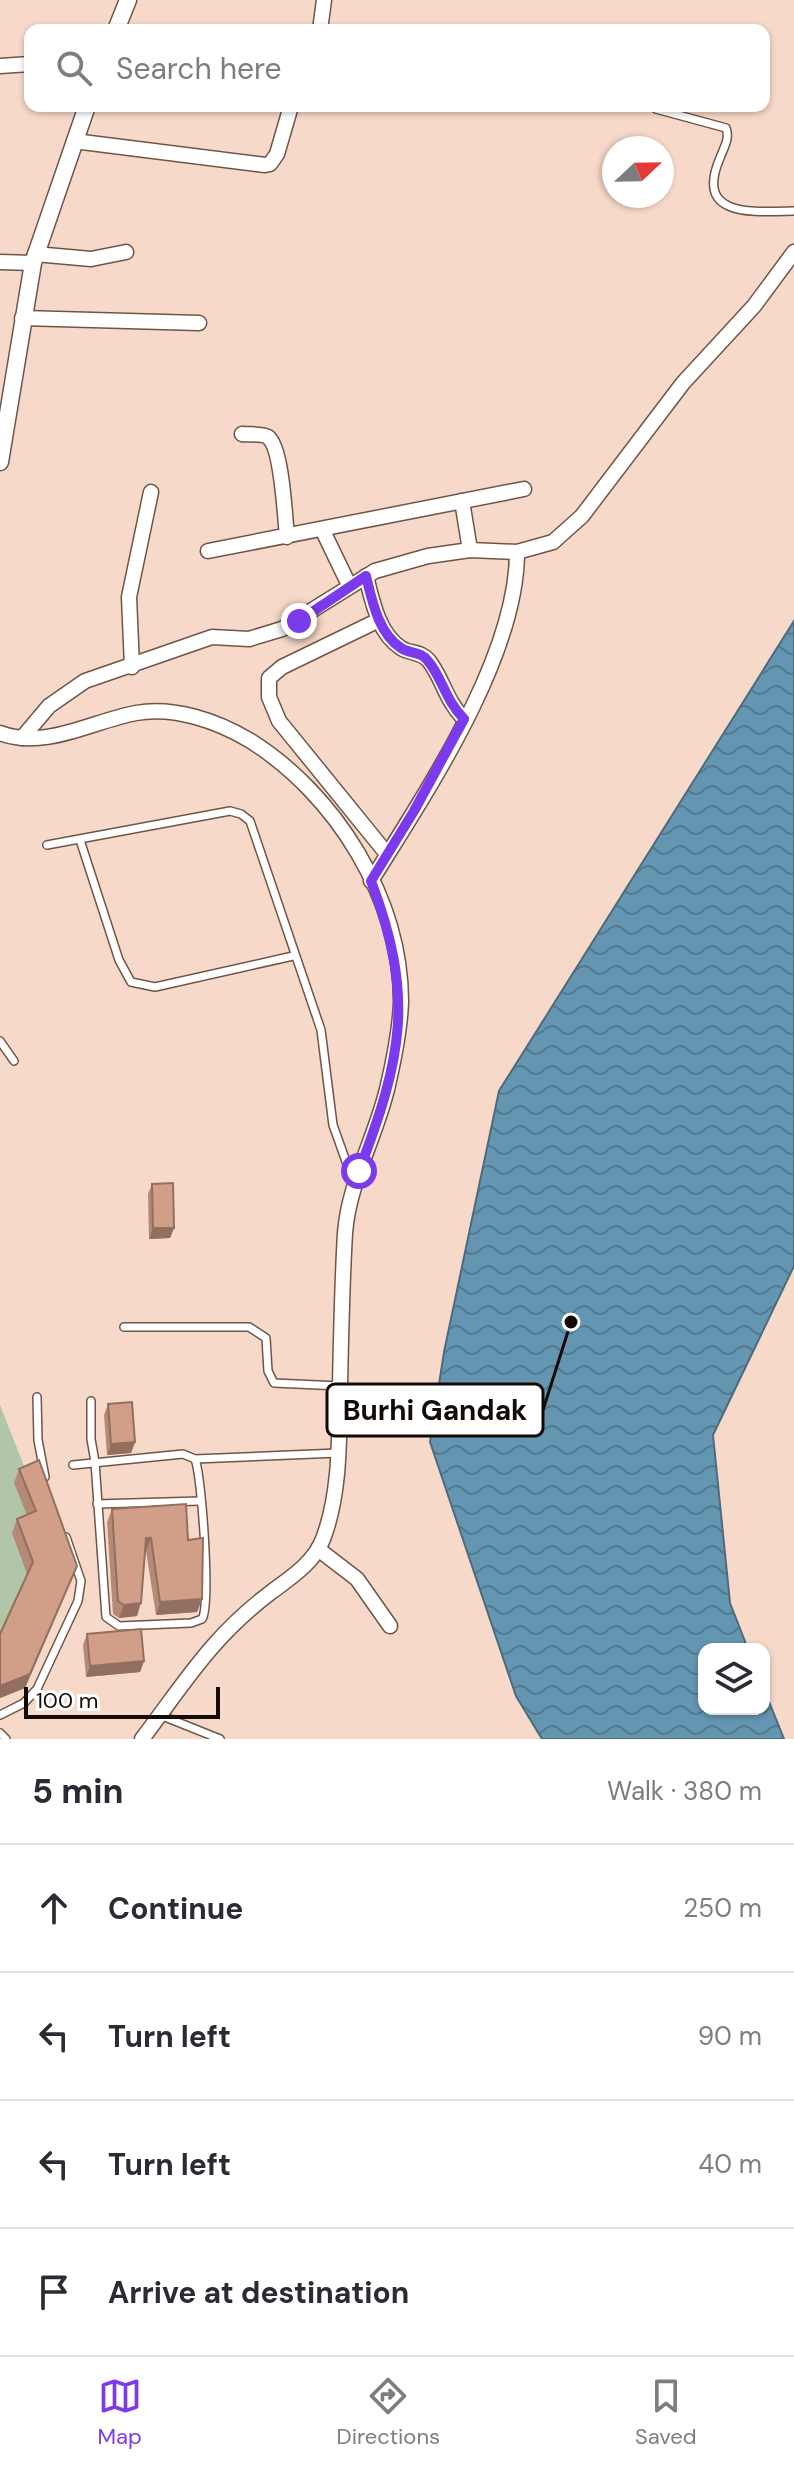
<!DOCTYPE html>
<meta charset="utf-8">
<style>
:root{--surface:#fff;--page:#f2f2f3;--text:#2b2b33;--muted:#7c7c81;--line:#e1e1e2;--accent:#7c3aed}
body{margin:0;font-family:"DM Sans",sans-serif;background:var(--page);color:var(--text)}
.controls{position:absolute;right:24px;bottom:24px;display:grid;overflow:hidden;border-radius:16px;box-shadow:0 2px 6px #0004}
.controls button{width:72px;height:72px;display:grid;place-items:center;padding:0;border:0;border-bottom:2px solid var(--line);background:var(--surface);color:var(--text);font:40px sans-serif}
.compass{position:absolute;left:602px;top:136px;width:72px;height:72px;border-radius:50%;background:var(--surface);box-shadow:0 2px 6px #0004;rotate:68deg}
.scale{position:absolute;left:24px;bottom:20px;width:196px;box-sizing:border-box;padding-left:8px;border:4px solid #140b06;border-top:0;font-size:22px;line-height:28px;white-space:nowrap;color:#140b06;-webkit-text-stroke:6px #fff;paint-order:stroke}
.stop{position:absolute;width:24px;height:24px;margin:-18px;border:6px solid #7c3aed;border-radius:50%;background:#fff}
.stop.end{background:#7c3aed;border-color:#fff;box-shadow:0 2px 8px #0008}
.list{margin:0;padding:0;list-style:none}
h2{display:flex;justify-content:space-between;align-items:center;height:104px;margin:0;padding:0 32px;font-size:34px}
h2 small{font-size:26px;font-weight:400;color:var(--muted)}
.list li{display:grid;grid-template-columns:52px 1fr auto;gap:24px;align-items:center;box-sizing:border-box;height:128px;padding:0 32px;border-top:2px solid var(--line)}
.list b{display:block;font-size:30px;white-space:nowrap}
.list em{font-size:26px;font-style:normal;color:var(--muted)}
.icon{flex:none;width:44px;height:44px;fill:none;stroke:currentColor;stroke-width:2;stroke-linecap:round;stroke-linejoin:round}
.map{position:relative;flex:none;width:794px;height:1739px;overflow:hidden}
.search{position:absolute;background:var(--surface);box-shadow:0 2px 6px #0004;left:24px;right:24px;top:24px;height:88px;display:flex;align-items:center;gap:20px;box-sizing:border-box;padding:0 28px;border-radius:16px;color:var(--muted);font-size:30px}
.sheet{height:616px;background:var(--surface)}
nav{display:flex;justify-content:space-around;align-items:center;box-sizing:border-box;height:112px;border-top:2px solid var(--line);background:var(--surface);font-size:22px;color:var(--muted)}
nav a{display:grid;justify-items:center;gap:4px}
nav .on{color:var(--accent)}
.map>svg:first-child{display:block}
</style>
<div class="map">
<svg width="794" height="1739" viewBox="0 0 794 1739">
<defs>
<pattern id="water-waves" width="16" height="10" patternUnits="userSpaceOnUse" patternTransform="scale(2)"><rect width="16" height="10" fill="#6496b2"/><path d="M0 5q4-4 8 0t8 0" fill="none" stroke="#51798f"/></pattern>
</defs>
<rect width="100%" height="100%" fill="#f7d9c9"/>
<path fill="#b3c5a8" d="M 0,1405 L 28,1476 L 34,1474 L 73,1576 L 25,1688 L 0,1698 Z"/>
<path fill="url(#water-waves)" stroke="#4c6c7e" stroke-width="2" d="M 794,621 L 794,1266 L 713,1435 L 730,1603 L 748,1649 L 704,1649 L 704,1709 L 764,1709 L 764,1689 L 784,1739 L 542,1739 L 516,1696 L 430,1442 L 444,1352 L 499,1091 Z"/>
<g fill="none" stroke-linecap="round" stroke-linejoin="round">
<defs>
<g id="service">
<path d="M 656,109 L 726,128 C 730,139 724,147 720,158 C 694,218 753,212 794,211"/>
<path d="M 80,840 L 119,960 L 131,982 L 155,987 L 293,956"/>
<path d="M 47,845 L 230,811 L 241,814 L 250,821 L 321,1030 L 333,1125 L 353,1181"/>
<path d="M 0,1041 L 14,1061"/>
<path d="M 124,1327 L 249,1327 L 266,1338 L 268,1371 L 274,1383 L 340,1386"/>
<path d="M 37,1397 L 38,1440 L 45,1477"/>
<path d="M 195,1459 L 338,1453"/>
<path d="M 73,1465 L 183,1454 L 195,1459 C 202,1477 211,1606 202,1619 L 191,1623 L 119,1626 L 106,1617 L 95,1462 L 91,1439 L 91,1401"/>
<path d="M 97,1504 L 200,1501"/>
<path d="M 0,1715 L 24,1703 L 37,1689 L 78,1601 L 81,1581 L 66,1537"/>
<path d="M 160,1715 L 220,1739"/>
<path d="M 0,1733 L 6,1739"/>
</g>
<g id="minor">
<path d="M 320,30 L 324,0"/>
<path d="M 0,66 L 30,64"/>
<path d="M 74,141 L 265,165 L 270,164 L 277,154 L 291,106"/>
<path d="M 35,254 L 91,259 L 126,252"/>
<path d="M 0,262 L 33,263"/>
<path d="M 22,318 L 199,323"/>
<path d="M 242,434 C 249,435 262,433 268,437 C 282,447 285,518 287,537"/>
<path d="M 462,501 L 470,550"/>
<path d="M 322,529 L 349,585"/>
<path d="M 208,551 L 524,489"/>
<path d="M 366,576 C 372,600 378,633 401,648 C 410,654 421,651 429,661 C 443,679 445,699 464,719"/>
<path d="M 379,620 L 282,667 L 269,678 L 269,697 L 279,721 L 387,854"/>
<path d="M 132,667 L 129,597 L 151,492"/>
<path d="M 0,733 C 45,750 92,721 136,713 C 174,706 217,721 249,740 C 336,794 401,899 401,1002 C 400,1029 394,1059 388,1085 C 377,1135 349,1181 345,1233 C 342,1284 341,1335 340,1386 C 339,1435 341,1492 323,1539 C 314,1563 290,1578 270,1593 C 211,1638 186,1681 142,1739"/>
<path d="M 22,738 L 49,706 L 85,681 L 212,637 L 249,639 L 282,629 L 375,571 L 428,556 L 470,550 L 517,552 L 553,542 L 582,516 L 683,383 L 754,306 L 794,252"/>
<path d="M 371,881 C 426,792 517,658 517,552"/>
<path d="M 318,1549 L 357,1579 L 390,1626"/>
</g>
<g id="tertiary">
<path d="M 116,30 L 128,0"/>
<path d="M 0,462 L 33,263 L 87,106"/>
</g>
</defs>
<use href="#service" stroke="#6e5547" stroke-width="10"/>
<use href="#minor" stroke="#6e5547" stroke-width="17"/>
<use href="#tertiary" stroke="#6e5547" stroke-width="19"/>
<use href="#service" stroke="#fff" stroke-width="7"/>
<use href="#minor" stroke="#fff" stroke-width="14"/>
<use href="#tertiary" stroke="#fff" stroke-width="16"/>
</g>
<g fill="#b48975">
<path d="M 152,1184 L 174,1228 L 170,1238 L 149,1239 L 148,1194 Z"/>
<path d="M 108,1404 L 135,1442 L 131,1453 L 107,1455 L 104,1415 Z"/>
<path d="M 19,1469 L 77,1566 L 25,1688 L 0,1698 L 0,1634 L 27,1574 L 12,1533 L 17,1519 L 27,1515 L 14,1483 Z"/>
<path d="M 112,1509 L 188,1540 L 202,1599 L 197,1612 L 156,1615 L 146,1551 L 137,1616 L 119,1618 L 113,1614 L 107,1522 Z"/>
<path d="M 87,1634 L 144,1661 L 140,1672 L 86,1677 L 83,1645 Z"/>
</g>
<g fill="#926f5f">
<path d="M 153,1228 L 174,1228 L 170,1238 L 149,1239 Z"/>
<path d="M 135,1442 L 131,1453 L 107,1455 L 111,1444 Z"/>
<path d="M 146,1538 L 151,1538 L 146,1551 L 141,1551 Z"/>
<path d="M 77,1566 L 25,1688 L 0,1698 L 0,1686 Z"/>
<path d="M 202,1599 L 197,1612 L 156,1615 L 160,1602 Z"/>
<path d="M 141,1603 L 137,1616 L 119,1618 L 124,1605 Z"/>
<path d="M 144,1661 L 140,1672 L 86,1677 L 90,1666 Z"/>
</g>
<g fill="#d19f88" stroke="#926f5f" stroke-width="2">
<path d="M 173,1183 L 174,1228 L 153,1228 L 152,1184 Z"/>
<path d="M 132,1402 L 135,1442 L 111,1444 L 108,1404 Z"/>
<path d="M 39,1460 L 77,1566 L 30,1674 L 0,1686 L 0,1634 L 33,1562 L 17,1519 L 36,1511 L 19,1469 Z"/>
<path d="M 186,1504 L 188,1540 L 203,1538 L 202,1599 L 160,1602 L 151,1538 L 146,1538 L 141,1603 L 124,1605 L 118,1601 L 112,1509 Z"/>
<path d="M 141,1629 L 144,1661 L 90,1666 L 87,1634 Z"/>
</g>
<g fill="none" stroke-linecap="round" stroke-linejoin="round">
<path stroke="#7c3aed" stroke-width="10" d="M 299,621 L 366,576 C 372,600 378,633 401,648 C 410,654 421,651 428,661 C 443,679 444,698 464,719 L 414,811 L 371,881 C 415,997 402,1058 359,1171"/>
</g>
<path fill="none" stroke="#140b06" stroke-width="3" d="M571 1322L543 1410"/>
<circle fill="#140b06" stroke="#fff" stroke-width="3" cx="571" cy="1322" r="8"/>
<rect fill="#fff" stroke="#140b06" stroke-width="3" x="327" y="1384" width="216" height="52" rx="8"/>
<g font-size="28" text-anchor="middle" font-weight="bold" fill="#140b06">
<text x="435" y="1420">Burhi Gandak</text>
</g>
</svg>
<div class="controls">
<button><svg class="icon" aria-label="layers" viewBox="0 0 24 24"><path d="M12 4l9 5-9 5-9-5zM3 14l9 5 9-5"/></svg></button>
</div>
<svg class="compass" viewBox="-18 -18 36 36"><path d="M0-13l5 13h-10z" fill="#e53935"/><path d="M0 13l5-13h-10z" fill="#7c7c81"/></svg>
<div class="scale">100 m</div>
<div class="stop" style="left:359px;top:1171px"></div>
<div class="stop end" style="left:299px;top:621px"></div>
<div class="search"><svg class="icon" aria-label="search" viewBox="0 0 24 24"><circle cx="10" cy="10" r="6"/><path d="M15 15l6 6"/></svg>Search here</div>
</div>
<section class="sheet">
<h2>5 min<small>Walk · 380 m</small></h2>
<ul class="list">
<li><svg class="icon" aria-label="ahead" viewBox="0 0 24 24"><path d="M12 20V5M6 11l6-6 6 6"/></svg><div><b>Continue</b></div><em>250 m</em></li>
<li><svg class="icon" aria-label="left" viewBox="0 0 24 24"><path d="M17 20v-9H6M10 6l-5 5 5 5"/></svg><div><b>Turn left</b></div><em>90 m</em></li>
<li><svg class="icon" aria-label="left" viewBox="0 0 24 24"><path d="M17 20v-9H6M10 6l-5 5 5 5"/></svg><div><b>Turn left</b></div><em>40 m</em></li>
<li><svg class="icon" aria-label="arrive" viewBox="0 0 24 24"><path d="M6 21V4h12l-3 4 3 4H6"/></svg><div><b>Arrive at destination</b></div></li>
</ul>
</section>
<nav>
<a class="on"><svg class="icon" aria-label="map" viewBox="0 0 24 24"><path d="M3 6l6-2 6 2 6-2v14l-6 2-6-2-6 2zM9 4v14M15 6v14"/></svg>Map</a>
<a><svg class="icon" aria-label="directions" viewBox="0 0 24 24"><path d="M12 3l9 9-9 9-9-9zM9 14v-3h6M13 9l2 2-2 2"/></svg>Directions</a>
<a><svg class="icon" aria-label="saved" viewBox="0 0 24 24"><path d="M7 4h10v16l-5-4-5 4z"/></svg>Saved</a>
</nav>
